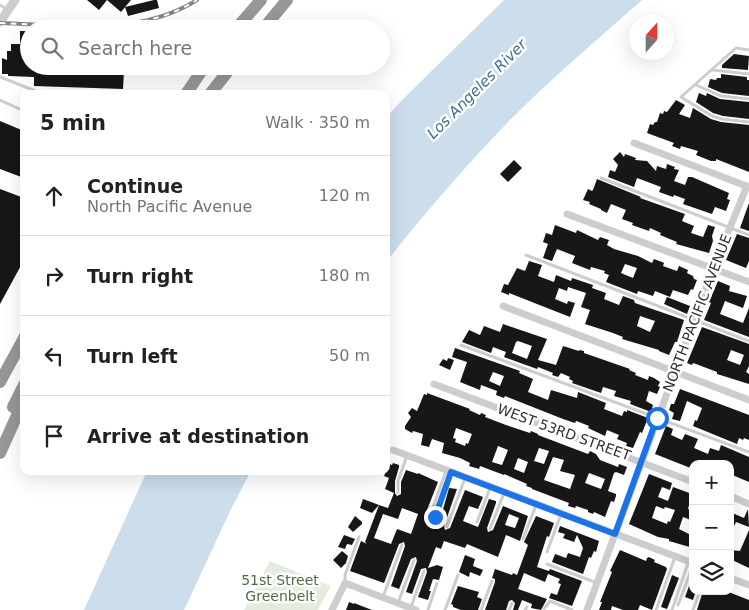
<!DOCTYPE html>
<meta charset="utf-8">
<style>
:root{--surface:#fff;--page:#f6f6f6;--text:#202124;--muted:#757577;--line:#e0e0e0}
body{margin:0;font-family:"DejaVu Sans",sans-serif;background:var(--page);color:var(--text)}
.controls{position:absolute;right:15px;bottom:15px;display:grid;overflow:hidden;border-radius:10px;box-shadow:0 5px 20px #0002}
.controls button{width:45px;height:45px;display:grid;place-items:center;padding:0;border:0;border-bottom:1px solid var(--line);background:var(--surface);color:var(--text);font:25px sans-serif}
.compass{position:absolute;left:629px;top:15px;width:45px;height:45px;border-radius:50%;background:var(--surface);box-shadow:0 5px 20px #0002;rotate:21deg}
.stop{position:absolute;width:15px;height:15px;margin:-11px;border:4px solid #1a73e8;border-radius:50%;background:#fff}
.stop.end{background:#1a73e8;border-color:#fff;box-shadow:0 1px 5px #0008}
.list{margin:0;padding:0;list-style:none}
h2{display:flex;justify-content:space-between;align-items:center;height:65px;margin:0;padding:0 20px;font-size:21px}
h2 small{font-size:16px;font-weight:400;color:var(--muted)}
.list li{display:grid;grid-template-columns:32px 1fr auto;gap:15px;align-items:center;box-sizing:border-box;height:80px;padding:0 20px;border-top:1px solid var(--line)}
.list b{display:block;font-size:19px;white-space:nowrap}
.list p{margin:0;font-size:16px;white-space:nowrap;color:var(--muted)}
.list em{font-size:16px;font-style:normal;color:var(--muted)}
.icon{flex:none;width:28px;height:28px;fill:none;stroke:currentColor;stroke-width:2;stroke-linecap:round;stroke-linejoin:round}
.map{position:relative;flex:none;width:749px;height:610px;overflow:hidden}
.search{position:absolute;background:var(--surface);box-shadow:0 5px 20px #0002;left:20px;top:20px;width:370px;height:55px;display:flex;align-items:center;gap:12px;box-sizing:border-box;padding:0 18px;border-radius:28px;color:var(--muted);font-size:19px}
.panel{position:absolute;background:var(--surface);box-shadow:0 5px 20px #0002;left:20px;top:90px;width:370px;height:385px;border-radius:10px}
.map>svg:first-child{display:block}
</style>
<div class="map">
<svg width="749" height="610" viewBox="0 0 749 610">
<rect width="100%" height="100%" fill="#fff"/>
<path fill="#e5ecdf" d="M 270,561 L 331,586 L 318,610 L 244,610 Z"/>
<g fill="#ccddeb">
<path d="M 504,0 L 642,0 C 598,39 553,77 512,118 C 467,164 426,212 386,262 L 386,118 L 402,100 Z"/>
<path d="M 147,471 L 251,471 L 231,509 L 184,610 L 84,610 Z"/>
</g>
<g fill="#171717" fill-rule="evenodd">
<path d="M 87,0 L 131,0 L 121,12 L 107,0 L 99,10 Z"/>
<path d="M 154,0 L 157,0 L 159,8 L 128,16 L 125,7 Z"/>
<path d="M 20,31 L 29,31 L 29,66 L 136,66 L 136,71 L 124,71 L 123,89 L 34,86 L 34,77 L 8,76 L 8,74 L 2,74 L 2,58 L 7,60 L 7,51 L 11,51 L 11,44 L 20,44 Z"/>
<path d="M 734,54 L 749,56 L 748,70 L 722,68 L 722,65 Z"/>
<path d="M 721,74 L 747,77 L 747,80 L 749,80 L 749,96 L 722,93 L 708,87 L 710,79 L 716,80 L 717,78 L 721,78 Z"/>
<path d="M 699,93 L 706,96 L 707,93 L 720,99 L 749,102 L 749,119 L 723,116 L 713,113 L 696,102 Z"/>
<path d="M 676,100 L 685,105 L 679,114 L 690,118 L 693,108 L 711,119 L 721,122 L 749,125 L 749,172 L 716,159 L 716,161 L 711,161 L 696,155 L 698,151 L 681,146 L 680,149 L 672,146 L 674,143 L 647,133 L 650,124 L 653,125 L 655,122 L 657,122 L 660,113 L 663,114 L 664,111 L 667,112 Z"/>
<path d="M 0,121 L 24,131 L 24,137 L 21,144 L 24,145 L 24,178 L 0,169 Z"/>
<path d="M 620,152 L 624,157 L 625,154 L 636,158 L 635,160 L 647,161 L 656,171 L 657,166 L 666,169 L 667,164 L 675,167 L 674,169 L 679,170 L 674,181 L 685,185 L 688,177 L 692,177 L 729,193 L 727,199 L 730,200 L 726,211 L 715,207 L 712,214 L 683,204 L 685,199 L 674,195 L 673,197 L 659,192 L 661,187 L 637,178 L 634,187 L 608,177 L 610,170 L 615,172 L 618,165 L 613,159 Z"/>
<path d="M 514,160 L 522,168 L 508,182 L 500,174 Z"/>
<path d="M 597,179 L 641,197 L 640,198 L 685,214 L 682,221 L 694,226 L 691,233 L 703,237 L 708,225 L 715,227 L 712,236 L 713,241 L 709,253 L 676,244 L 677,242 L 660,235 L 661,233 L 650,228 L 649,231 L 632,225 L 633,223 L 622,219 L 626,210 L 611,204 L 607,213 L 601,210 L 601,209 L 589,204 L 590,202 L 583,200 L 588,189 L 592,191 L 593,190 Z"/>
<path d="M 0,189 L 24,198 L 24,260 L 0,304 Z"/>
<path d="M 749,203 L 749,231 L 740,228 Z"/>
<path d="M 555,225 L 576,233 L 577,230 L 598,240 L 600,237 L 609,240 L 607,245 L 614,249 L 638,256 L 652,263 L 654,259 L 662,262 L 664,263 L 663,266 L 677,271 L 679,266 L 688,270 L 687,273 L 693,276 L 694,279 L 697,280 L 693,290 L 691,289 L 688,295 L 673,290 L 670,297 L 655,291 L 653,296 L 638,291 L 637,294 L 606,282 L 609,275 L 604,273 L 605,271 L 591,267 L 590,270 L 572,263 L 575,256 L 557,249 L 552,261 L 543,258 L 548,244 L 543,242 L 546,233 L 552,235 ZM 625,264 L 637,268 L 633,278 L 621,273 Z"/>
<path d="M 737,234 L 749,238 L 749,261 L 746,268 L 726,260 Z"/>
<path d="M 529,261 L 542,265 L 538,276 L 554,282 L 556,275 L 571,281 L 572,278 L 593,285 L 592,288 L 606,293 L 604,299 L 619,305 L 623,296 L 634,300 L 635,303 L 684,320 L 677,342 L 675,342 L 669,355 L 659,351 L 659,350 L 622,339 L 623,337 L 613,333 L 585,324 L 590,310 L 581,307 L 586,293 L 568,287 L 567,291 L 559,288 L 555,299 L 567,304 L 568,301 L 575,303 L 570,317 L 509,293 L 509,295 L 501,292 L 504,284 L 508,285 L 517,268 L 525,271 ZM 640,316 L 655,321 L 650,332 L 637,326 Z"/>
<path d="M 718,281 L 730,286 L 729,291 L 747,296 L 743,308 L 725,301 L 720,314 L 743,323 L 749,308 L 749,337 L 704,320 L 711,303 L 709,302 Z"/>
<path d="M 667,297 L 690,306 L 687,314 L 664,304 Z"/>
<path d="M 503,324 L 547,339 L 538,360 L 549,363 L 556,365 L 563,346 L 579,351 L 579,350 L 584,351 L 584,353 L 630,369 L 629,370 L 636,373 L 635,375 L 648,380 L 649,376 L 654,378 L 660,382 L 658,386 L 660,387 L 657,394 L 649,391 L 646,401 L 653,405 L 651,412 L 630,404 L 631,401 L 614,396 L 616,391 L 603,387 L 601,393 L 572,383 L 573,381 L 569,379 L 570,377 L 561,373 L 558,377 L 552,375 L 553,373 L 538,367 L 537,369 L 504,357 L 506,352 L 493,347 L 491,353 L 462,342 L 469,330 L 480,335 L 484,326 L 500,332 ZM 518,341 L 532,346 L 527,359 L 512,353 L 516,342 Z"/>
<path d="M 702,327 L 749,344 L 749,366 L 746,372 L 749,374 L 749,384 L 717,374 L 717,372 L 696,364 L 693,363 L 692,365 L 687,363 ZM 731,350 L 744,355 L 740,365 L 727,360 Z"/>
<path d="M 455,348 L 520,371 L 519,373 L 533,379 L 528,392 L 548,400 L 551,390 L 577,398 L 578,392 L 606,403 L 604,409 L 622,416 L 624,411 L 627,412 L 627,410 L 648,418 L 642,433 L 640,432 L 633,448 L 626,446 L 627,443 L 617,439 L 619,435 L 607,430 L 605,436 L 588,428 L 589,426 L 579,422 L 576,421 L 575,423 L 563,419 L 505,396 L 504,398 L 496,395 L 497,391 L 481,385 L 480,390 L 460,382 L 467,362 L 452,357 ZM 493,372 L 504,376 L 500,386 L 489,381 Z"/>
<path d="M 448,358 L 454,360 L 450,370 L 439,365 L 443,359 L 447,361 Z"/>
<path d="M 680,389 L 749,415 L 749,440 L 744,438 L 743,440 L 739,438 L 737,444 L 693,426 L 695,420 L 697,421 L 702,408 L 687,401 L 680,421 L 672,419 L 674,413 L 669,410 L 671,404 L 674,404 Z"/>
<path d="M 427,393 L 470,409 L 469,410 L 480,415 L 481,413 L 486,415 L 485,417 L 506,425 L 530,433 L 531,431 L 538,434 L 538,435 L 588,454 L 590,451 L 596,454 L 600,460 L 618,467 L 619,464 L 627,467 L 624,475 L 616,472 L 614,473 L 608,491 L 616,494 L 616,496 L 614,502 L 611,501 L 605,517 L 594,512 L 593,514 L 588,512 L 588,510 L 576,506 L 575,508 L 568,506 L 569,503 L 532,489 L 532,488 L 526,486 L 527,484 L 504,474 L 504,475 L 480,466 L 479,469 L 469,466 L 470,463 L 460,458 L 442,453 L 444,443 L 432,439 L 429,447 L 421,445 L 423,434 L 413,431 L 412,433 L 405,429 L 405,426 L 411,417 L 408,413 L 412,408 L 417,411 L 424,394 L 427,395 ZM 456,428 L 472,434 L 468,444 L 466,443 L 465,446 L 455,442 L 456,439 L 453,438 ZM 498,446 L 508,450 L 502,465 L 492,462 ZM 539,448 L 549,451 L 544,464 L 534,461 ZM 553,457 L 564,460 L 560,471 L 575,475 L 570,489 L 544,480 ZM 518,458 L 528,462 L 524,473 L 514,469 ZM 589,473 L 605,479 L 601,489 L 585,483 Z"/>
<path d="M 666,426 L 673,429 L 671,435 L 682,440 L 685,434 L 698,439 L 694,448 L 708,454 L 710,448 L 719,451 L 721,445 L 749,457 L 749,482 L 730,474 L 730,464 L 722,464 L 713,460 L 712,464 L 693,464 L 693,469 L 655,454 Z"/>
<path d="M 393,463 L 399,465 L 399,467 L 395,481 L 395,493 L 397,496 L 401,494 L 401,482 L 406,470 L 418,474 L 418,473 L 438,482 L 427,510 L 433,513 L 432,517 L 433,520 L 438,519 L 440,512 L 442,513 L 449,488 L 457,489 L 444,526 L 445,530 L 450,528 L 465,490 L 483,497 L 478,509 L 469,506 L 463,521 L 478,527 L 489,499 L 496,501 L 496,503 L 487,528 L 488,532 L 493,530 L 503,506 L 528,516 L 520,541 L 506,535 L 498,557 L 467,544 L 465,548 L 444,541 L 441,549 L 436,547 L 428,568 L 437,565 L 443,567 L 439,580 L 433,579 L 429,591 L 431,591 L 428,600 L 418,597 L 427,572 L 426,568 L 421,569 L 412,594 L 406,592 L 417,561 L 416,557 L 411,559 L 399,589 L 391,586 L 405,546 L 404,542 L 399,544 L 384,583 L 350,571 L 361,541 L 367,544 L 365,542 L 379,505 L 388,508 L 394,493 L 385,489 L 389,478 L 384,476 L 389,464 L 392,465 ZM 402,508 L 418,514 L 411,534 L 397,529 L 391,544 L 374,538 L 383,514 L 398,519 ZM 509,514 L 519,518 L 515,528 L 505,525 Z"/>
<path d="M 649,474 L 672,483 L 670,490 L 662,487 L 658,497 L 668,501 L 673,487 L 692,494 L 688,509 L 693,511 L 691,520 L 683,517 L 679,529 L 693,536 L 693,548 L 669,541 L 669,539 L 658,537 L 629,524 ZM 656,506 L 664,509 L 665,507 L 675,510 L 670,522 L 668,521 L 667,524 L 652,518 Z"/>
<path d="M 363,499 L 379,505 L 372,513 L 360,508 Z"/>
<path d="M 748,509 L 749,527 L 736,522 L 730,535 L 730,512 L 744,518 Z"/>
<path d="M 355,516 L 362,522 L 362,524 L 353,532 L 348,527 Z"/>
<path d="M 536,516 L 554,523 L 549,537 L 547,536 L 537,567 L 549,571 L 550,569 L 582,581 L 572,606 L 549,598 L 551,593 L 557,595 L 561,584 L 558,583 L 560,579 L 548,574 L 545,582 L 524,573 L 518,589 L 547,599 L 541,610 L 531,608 L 532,604 L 522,600 L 518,610 L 513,610 L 515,603 L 512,600 L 509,601 L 506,610 L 485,610 L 495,582 L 495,579 L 492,578 L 495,569 L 512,575 L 513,573 L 517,575 L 528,545 L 524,542 Z"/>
<path d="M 560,526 L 599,541 L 596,552 L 594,551 L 591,558 L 589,557 L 583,574 L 552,562 L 555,554 L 566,558 L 568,553 L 580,557 L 583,548 L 577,535 L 574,542 L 563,538 L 565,534 L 558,532 Z"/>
<path d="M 749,530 L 749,568 L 730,559 L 730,550 L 740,551 Z"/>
<path d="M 344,535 L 355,539 L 352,545 L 347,544 L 345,549 L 338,547 Z"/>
<path d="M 620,550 L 646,561 L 647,558 L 649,557 L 655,560 L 654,562 L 666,567 L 667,569 L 652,610 L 640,605 L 638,610 L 623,610 L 612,606 L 611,610 L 599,610 L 602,602 L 600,602 L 612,572 L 610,571 Z"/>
<path d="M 342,551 L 348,556 L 346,563 L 341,568 L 333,560 Z"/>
<path d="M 465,555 L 475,559 L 473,566 L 483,570 L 480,576 L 470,572 L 469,577 L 459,572 Z"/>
<path d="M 672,575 L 679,578 L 667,609 L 661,607 Z"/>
<path d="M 692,578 L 693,591 L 696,591 L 693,600 L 685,597 Z"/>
<path d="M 458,586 L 479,592 L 477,597 L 482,599 L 478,610 L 461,610 L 453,607 L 453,605 L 451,604 Z"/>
<path d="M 703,591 L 726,591 L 749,600 L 749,610 L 697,610 Z"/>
<path d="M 349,602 L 354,604 L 354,603 L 372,610 L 346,610 Z"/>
</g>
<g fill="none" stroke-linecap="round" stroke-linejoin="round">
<g stroke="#cdcdcd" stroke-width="3">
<path d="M 0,5 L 8,10"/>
<path d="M 749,50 L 736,48 L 681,97 L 712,116 L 722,119 L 749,122"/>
<path d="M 713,70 L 749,74"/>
<path d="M 0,77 L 43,94"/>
<path d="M 696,85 L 721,96 L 749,99"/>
<path d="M 0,100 L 24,111"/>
<path d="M 601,178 L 749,235"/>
<path d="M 526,255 L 749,341"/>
<path d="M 461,345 L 749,452"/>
<path d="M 398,493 L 398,481 L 407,456"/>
<path d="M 432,510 L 446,471"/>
<path d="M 435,517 L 451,473"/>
<path d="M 477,522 L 490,488"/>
<path d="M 447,527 L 465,478"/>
<path d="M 490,529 L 504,493"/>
<path d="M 523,539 L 536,505"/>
<path d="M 547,552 L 561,514"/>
<path d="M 547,564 L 597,583"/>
<path d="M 345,583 L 345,575 L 359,537"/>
<path d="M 383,597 L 402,545"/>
<path d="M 398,603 L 414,560"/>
<path d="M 678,605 L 693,565"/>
<path d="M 411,607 L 424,571"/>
<path d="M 544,609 L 550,601 L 572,610"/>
<path d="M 428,610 L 437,583"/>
<path d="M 445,610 L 458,575"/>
<path d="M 481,610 L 492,581"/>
<path d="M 509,610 L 512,603"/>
<path d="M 525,610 L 527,607"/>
<path d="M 656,610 L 675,557"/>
<path d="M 672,610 L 688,563"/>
<path d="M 693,610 L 700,591"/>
</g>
<g stroke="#cdcdcd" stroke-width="7">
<path d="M 634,143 L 749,187"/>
<path d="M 567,214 L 749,282"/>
<path d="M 503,306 L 749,400"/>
<path d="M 434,384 L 693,482"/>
<path d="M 393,450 L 693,563"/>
<path d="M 730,496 L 749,504"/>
<path d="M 730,578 L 749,585"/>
<path d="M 332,610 L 345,583 L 416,610"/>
<path d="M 587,610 L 713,269 L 747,186"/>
</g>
<path stroke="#cdcdcd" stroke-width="9" d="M 0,22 L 15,0"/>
<g stroke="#979797" stroke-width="12">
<path d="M 236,29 L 261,0"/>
<path d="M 263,29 L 287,0"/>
<path d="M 186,94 L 205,66"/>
<path d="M 210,94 L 232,66"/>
<path d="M 0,382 L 24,338"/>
<path d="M 13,407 L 24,385"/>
<path d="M 0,453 L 24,400"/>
</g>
<defs>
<path id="rail" d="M 0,23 C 66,25 138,37 197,0"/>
</defs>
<use href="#rail" stroke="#858585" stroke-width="4"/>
<use href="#rail" stroke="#fff" stroke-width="2" stroke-dasharray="5.5" stroke-linecap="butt"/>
</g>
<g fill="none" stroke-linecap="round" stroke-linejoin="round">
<path stroke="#1a73e8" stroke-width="6" d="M 435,517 L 451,472 L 615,534 L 657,418"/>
</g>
<g text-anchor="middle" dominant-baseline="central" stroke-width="5" stroke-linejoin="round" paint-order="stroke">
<g font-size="14" fill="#303030" stroke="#fff">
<text transform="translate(697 313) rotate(-69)">NORTH PACIFIC AVENUE</text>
<text transform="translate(564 432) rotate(20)">WEST 53RD STREET</text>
</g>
<g font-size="14" fill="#516a3f" stroke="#fff">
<text x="280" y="580">51st Street<tspan x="280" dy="16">Greenbelt</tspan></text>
</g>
<g font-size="15" font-style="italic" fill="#416c8f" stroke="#fff">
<text transform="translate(477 89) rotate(-45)">Los Angeles River</text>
</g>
</g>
</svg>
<div class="controls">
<button>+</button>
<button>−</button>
<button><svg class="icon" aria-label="layers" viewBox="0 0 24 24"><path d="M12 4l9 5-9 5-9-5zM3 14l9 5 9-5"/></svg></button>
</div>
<svg class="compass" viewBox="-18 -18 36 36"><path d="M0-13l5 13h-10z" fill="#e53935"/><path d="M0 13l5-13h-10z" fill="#757577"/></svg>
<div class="stop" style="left:657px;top:418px"></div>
<div class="stop end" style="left:435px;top:517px"></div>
<div class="search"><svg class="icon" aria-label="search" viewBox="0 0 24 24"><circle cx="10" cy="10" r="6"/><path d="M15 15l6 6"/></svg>Search here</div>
<section class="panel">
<h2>5 min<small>Walk · 350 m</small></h2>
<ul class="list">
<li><svg class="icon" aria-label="ahead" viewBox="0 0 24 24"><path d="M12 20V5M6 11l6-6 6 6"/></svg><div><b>Continue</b><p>North Pacific Avenue</p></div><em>120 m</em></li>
<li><svg class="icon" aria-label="right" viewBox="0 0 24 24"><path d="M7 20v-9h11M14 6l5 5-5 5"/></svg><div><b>Turn right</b></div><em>180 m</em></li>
<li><svg class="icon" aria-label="left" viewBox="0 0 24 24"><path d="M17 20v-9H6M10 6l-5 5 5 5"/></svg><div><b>Turn left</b></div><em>50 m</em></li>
<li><svg class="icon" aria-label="arrive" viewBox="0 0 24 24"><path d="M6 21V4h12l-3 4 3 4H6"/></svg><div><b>Arrive at destination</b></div></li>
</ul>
</section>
</div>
